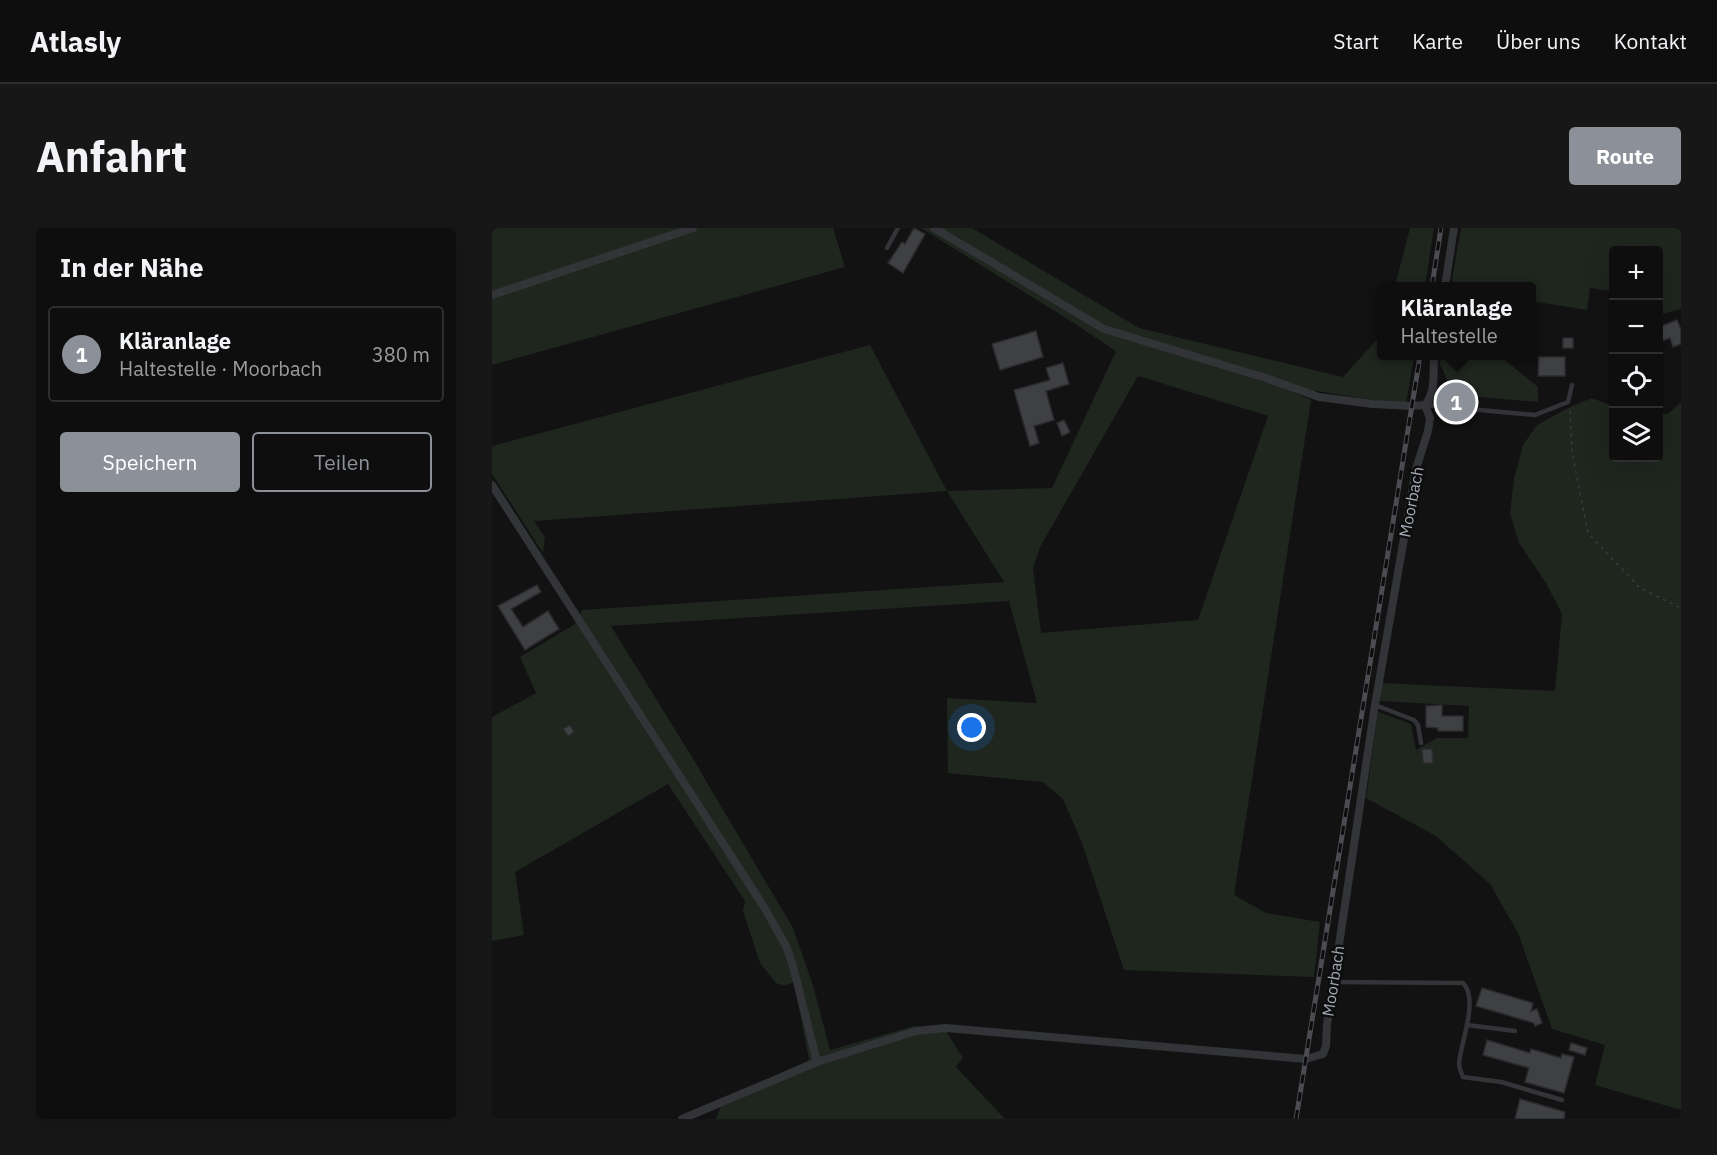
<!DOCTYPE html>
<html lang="de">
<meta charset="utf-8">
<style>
:root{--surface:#0e0e0e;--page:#171717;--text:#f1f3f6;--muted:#9b9c9e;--line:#2e2e2e;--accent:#8c9099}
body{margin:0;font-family:"IBM Plex Sans",sans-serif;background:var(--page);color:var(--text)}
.controls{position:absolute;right:18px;top:18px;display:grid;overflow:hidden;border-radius:6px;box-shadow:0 6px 24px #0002}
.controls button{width:54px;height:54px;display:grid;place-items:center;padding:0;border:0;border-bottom:2px solid var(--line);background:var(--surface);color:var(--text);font:30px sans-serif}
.you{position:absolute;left:480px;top:500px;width:21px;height:21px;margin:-15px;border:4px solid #fff;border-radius:50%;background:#1a73e8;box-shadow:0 0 0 9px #1a73e833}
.badge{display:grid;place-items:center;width:39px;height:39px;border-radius:50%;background:var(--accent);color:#fff;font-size:20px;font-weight:700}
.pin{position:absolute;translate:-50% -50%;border:3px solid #fff;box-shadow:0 2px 6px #0006}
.popup{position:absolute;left:885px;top:54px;width:159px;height:78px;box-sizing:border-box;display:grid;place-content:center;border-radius:6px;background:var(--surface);filter:drop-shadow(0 2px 4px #0005);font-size:20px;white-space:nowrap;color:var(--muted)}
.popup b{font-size:22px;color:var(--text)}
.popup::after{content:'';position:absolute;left:50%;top:100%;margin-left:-12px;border:12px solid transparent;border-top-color:var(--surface)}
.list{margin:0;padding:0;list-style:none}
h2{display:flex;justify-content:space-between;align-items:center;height:78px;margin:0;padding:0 24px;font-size:26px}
h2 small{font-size:20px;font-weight:400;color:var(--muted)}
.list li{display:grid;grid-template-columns:39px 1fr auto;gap:18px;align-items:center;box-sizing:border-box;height:96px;margin:0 12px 12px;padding:0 12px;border:2px solid var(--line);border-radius:6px}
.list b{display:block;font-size:22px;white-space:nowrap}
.list p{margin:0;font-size:20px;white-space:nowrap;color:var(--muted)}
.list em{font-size:20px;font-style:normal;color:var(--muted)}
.actions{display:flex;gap:12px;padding:18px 24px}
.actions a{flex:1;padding:14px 0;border:2px solid var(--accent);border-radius:6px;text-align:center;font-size:21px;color:var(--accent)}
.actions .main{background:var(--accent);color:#fff}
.icon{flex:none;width:33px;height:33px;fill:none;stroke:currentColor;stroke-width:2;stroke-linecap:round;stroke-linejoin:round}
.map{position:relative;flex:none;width:1189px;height:891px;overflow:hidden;border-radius:6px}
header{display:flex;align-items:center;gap:36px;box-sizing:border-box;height:84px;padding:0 30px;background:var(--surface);border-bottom:2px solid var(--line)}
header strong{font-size:28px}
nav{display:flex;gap:33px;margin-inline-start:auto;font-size:21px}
.intro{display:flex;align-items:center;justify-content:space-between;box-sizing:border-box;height:144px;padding:0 36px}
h1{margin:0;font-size:42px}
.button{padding:15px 27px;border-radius:6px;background:var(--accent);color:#fff;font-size:21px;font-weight:700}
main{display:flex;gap:36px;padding:0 36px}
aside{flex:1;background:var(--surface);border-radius:6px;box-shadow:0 6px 24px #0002}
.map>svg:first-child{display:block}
</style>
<header>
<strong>Atlasly</strong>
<nav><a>Start</a><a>Karte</a><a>Über uns</a><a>Kontakt</a></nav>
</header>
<div class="intro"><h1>Anfahrt</h1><a class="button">Route</a></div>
<main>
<aside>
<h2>In der Nähe<small></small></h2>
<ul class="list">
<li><span class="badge">1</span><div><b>Kläranlage</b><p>Haltestelle · Moorbach</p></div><em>380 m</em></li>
</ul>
<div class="actions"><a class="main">Speichern</a><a>Teilen</a></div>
</aside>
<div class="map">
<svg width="1189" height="891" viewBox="0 0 1189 891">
<rect width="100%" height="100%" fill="#121213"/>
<g fill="#1e261e" fill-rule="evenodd">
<path d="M 3,0 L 341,0 L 353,39 L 0,137 L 0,2 Z"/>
<path d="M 429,0 L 480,0 L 647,100 L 851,149 L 889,107 L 889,128 L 922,128 L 914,177 L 824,163 L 803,165 L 819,172 L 742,667 L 774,685 L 828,694 L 822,749 L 632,742 L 590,615 L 571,571 L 551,554 L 456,545 L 455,470 L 545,475 L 517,373 L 119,398 L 200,529 L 301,700 L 321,757 L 338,822 L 422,798 L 454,803 L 471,830 L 464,839 L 513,891 L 224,891 L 232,871 L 317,832 L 302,754 L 292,758 L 284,755 L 268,735 L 251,683 L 253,673 L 176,556 L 23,644 L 32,707 L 0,713 L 0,489 L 44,465 L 28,429 L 83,396 L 90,382 L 512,354 L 455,263 L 42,293 L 53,309 L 51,325 L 0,246 L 0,218 L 378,117 L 455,263 L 560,260 L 624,123 L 574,90 ZM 646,148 L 776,188 L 706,392 L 549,405 L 541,340 L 548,319 Z"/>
<path d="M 918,0 L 942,0 L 933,58 L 903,58 Z"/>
<path d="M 969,0 L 1189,0 L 1189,81 L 1167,87 L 1166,22 L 1122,22 L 1121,63 L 1098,60 L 1095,82 L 1039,73 L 1039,58 L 959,58 Z"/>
<path d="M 949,128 L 1008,128 L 1046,159 L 1046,174 L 962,167 L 948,136 Z"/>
<path d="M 1100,170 L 1121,178 L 1122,230 L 1166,230 L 1167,186 L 1176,186 L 1189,174 L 1189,882 L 1103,857 L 1113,817 L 1060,801 L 1026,705 L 998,656 L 944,608 L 874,570 L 886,484 L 919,496 L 924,522 L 945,510 L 976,510 L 977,478 L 888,473 L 890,455 L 1063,463 L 1070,386 L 1054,355 L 1027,315 L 1018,285 L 1022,251 L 1031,217 L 1045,197 L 1078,179 Z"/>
</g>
<g fill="#3e4043" stroke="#2c2c2f" stroke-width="1.5">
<path d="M 422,0 L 433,6 L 411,45 L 396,35 L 410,14 L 413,16 Z"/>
<path d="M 1185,92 L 1189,102 L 1189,116 L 1181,119 L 1178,110 L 1169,113 L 1167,99 Z"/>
<path d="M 544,103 L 551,129 L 508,142 L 500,116 Z"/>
<rect x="1071" y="110" width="10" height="10"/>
<path d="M 1047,129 L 1073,129 L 1073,148 L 1046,148 Z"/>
<path d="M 571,135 L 577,156 L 554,163 L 562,192 L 542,198 L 547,215 L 538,218 L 522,162 L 558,152 L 554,140 Z"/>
<path d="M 572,192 L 578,204 L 570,208 L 565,195 Z"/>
<path d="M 45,357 L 49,364 L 19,381 L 31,399 L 56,383 L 67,401 L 33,422 L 6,378 Z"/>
<path d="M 950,477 L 950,488 L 971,488 L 971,503 L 946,503 L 946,500 L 934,499 L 934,478 Z"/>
<path d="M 78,497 L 82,504 L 76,508 L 71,501 Z"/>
<path d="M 930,521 L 940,521 L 941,535 L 931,535 Z"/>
<path d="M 990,760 L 1041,775 L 1039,783 L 1045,781 L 1050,795 L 1043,798 L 1042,795 L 984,778 Z"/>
<path d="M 995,812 L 1038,825 L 1039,821 L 1069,830 L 1070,826 L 1082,829 L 1072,865 L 1033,854 L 1037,840 L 991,827 Z"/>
<path d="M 1079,815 L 1095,820 L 1093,827 L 1077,822 Z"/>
<path d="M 1028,871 L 1073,884 L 1072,891 L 1023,891 Z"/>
</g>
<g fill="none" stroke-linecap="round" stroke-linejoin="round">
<path stroke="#393b3f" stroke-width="1.5" stroke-dasharray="3 4.5" stroke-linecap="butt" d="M 1078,183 L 1080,224 L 1096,305 L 1148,360 L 1189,380"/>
<g stroke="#333438" stroke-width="4.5">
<path d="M 395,20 L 406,0"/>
<path d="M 933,177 L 1043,187 L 1076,174 L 1080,157"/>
<path d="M 883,477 L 922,492 L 926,497 L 929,515"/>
<path d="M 841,754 L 971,755 C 987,771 969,814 967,835 C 967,840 969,844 971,849 L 1009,854 L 1070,872"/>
<path d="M 975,797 L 1023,803"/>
</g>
<g stroke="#333438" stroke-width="8">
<path d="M 442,0 L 612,101 L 774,150 L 827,169 L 881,176 L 920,178 L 933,177 C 944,165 941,143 942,128"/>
<path d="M 953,58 L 962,0"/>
<path d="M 0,67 L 201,0"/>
<path d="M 0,257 L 272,679 L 294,718 L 301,738 L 325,834 L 190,891"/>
<path d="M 325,834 L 424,803 L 454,800 L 814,831 L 831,826 L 834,818 L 835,797 L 883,477 L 924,241 L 936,203 L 938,190 L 933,177"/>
</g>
<defs>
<g id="rail">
<path d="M 940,58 L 949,0"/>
<path d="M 804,891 L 928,128"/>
</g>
</defs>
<use href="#rail" stroke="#4a4c51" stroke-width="5"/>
<use href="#rail" stroke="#0d0d0e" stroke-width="3" stroke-dasharray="9" stroke-linecap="butt"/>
</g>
<g text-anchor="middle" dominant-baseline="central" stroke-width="5" stroke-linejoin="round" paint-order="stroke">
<g font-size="16" fill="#a3aab4" stroke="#0d0d0e">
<text transform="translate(919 274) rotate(-79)">Moorbach</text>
<text transform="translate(841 753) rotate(-81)">Moorbach</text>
</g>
</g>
</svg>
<div class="controls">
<button>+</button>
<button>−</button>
<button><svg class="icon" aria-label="locate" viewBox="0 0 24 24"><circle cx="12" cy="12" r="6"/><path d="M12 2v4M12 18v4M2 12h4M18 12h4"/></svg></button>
<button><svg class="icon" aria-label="layers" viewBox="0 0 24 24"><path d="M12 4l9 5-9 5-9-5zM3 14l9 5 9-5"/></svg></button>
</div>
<div class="you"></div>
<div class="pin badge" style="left:964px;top:174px">1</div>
<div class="popup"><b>Kläranlage</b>Haltestelle</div>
</div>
</main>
